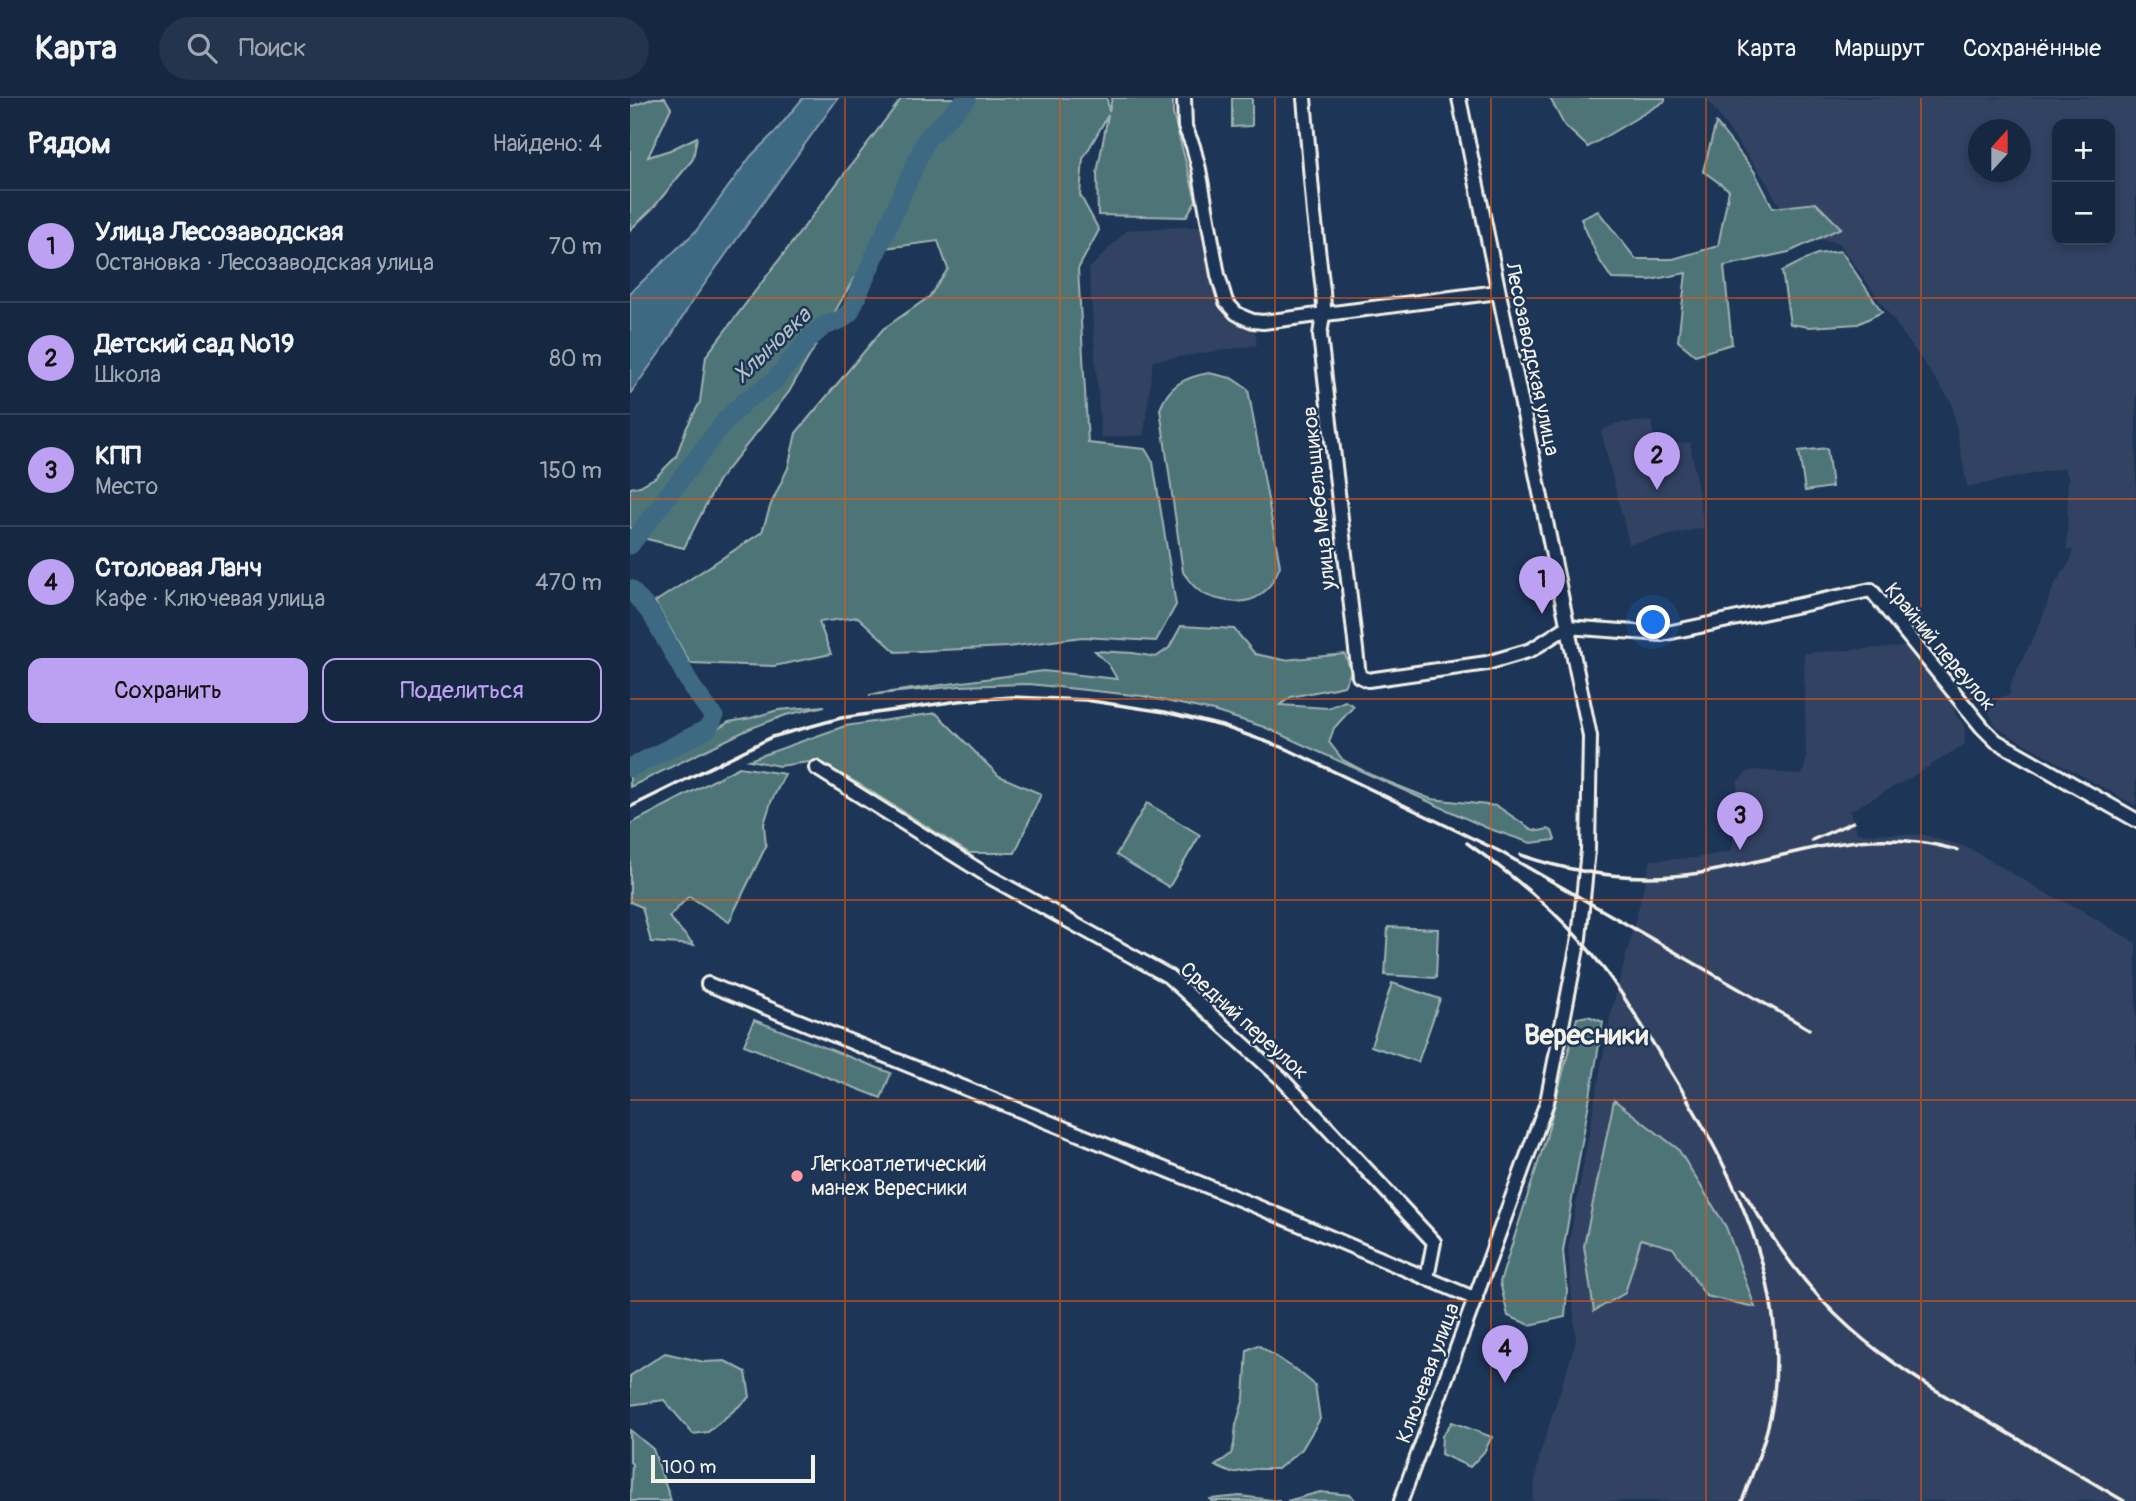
<!DOCTYPE html>
<html lang="ru">
<meta charset="utf-8">
<style>
:root{--surface:#162841;--page:#23344c;--text:#f1f3f6;--muted:#9ea6b1;--line:#35445a;--accent:#bca0f2}
body{margin:0;font-family:Pangolin,sans-serif;background:var(--page);color:var(--text)}
.controls{position:absolute;right:21px;top:21px;display:grid;overflow:hidden;border-radius:14px;box-shadow:0 4px 10px #0003}
.controls button{width:63px;height:63px;display:grid;place-items:center;padding:0;border:0;border-bottom:2px solid var(--line);background:var(--surface);color:var(--text);font:35px sans-serif}
.compass{position:absolute;left:1338px;top:21px;width:63px;height:63px;border-radius:50%;background:var(--surface);box-shadow:0 4px 10px #0003;rotate:21deg}
.scale{position:absolute;left:21px;bottom:18px;width:164px;box-sizing:border-box;padding-left:7px;border:4px solid #f4f1e8;border-top:0;font-size:19px;line-height:24px;white-space:nowrap;color:#f4f1e8;-webkit-text-stroke:5px #1d3557;paint-order:stroke}
.you{position:absolute;left:1024px;top:525px;width:24px;height:24px;margin:-18px;border:5px solid #fff;border-radius:50%;background:#1a73e8;box-shadow:0 0 0 10px #1a73e833}
.badge{display:grid;place-items:center;width:46px;height:46px;border-radius:50%;background:var(--accent);color:#111;font-size:23px;font-weight:700}
.pin{position:absolute;translate:-50% -58px;filter:drop-shadow(0 2px 4px #0008)}
.pin::after{content:'';position:absolute;top:37px;width:24px;height:21px;background:inherit;clip-path:polygon(0 0,100% 0,50% 100%)}
.list{margin:0;padding:0;list-style:none}
h2{display:flex;justify-content:space-between;align-items:center;height:91px;margin:0;padding:0 28px;font-size:30px}
h2 small{font-size:23px;font-weight:400;color:var(--muted)}
.list li{display:grid;grid-template-columns:46px 1fr auto;gap:21px;align-items:center;box-sizing:border-box;height:112px;padding:0 28px;border-top:2px solid var(--line)}
.list b{display:block;font-size:26px;white-space:nowrap}
.list p{margin:0;font-size:23px;white-space:nowrap;color:var(--muted)}
.list em{font-size:23px;font-style:normal;color:var(--muted)}
.actions{display:flex;gap:14px;padding:21px 28px}
.actions a{flex:1;padding:16px 0;border:2px solid var(--accent);border-radius:14px;text-align:center;font-size:24px;color:var(--accent)}
.actions .main{background:var(--accent);color:#111}
.icon{flex:none;width:38px;height:38px;fill:none;stroke:currentColor;stroke-width:2;stroke-linecap:round;stroke-linejoin:round}
.map{position:relative;flex:none;width:1506px;height:1403px;overflow:hidden}
header{display:flex;align-items:center;gap:42px;box-sizing:border-box;height:98px;padding:0 35px;background:var(--surface);border-bottom:2px solid var(--line)}
header strong{font-size:33px}
nav{display:flex;gap:38px;margin-inline-start:auto;font-size:24px}
.search{width:490px;height:63px;background:var(--page);display:flex;align-items:center;gap:18px;box-sizing:border-box;padding:0 24px;border-radius:38px;color:var(--muted);font-size:26px}
main{display:flex}
aside{flex:1;background:var(--surface)}
.map>svg:first-child{display:block}
</style>
<header>
<strong>Карта</strong>
<div class="search"><svg class="icon" aria-label="search" viewBox="0 0 24 24"><circle cx="10" cy="10" r="6"/><path d="M15 15l6 6"/></svg>Поиск</div>
<nav><a>Карта</a><a>Маршрут</a><a>Сохранённые</a></nav>
</header>
<main>
<aside>
<h2>Рядом<small>Найдено: 4</small></h2>
<ul class="list">
<li><span class="badge">1</span><div><b>Улица Лесозаводская</b><p>Остановка · Лесозаводская улица</p></div><em>70 m</em></li>
<li><span class="badge">2</span><div><b>Детский сад №19</b><p>Школа</p></div><em>80 m</em></li>
<li><span class="badge">3</span><div><b>КПП</b><p>Место</p></div><em>150 m</em></li>
<li><span class="badge">4</span><div><b>Столовая Ланч</b><p>Кафе · Ключевая улица</p></div><em>470 m</em></li>
</ul>
<div class="actions"><a class="main">Сохранить</a><a>Поделиться</a></div>
</aside>
<div class="map">
<svg width="1506" height="1403" viewBox="0 0 1506 1403">
<rect width="100%" height="100%" fill="#1d3557"/>
<filter id="ink" filterUnits="userSpaceOnUse"><feTurbulence type="fractalNoise" baseFrequency=".0143" numOctaves="2"/><feDisplacementMap in="SourceGraphic" scale="14" xChannelSelector="R" yChannelSelector="G"/><feConvolveMatrix kernelMatrix="1 2 1 2 8 2 1 2 1" color-interpolation-filters="sRGB"/></filter>
<g filter="url(#ink)">
<g fill="#324263" fill-rule="evenodd">
<path d="M 1076,0 L 1506,0 L 1506,708 L 1372,633 L 1365,627 L 1358,613 L 1371,599 L 1380,596 L 1381,584 L 1409,528 L 1424,487 L 1440,464 L 1443,452 L 1437,451 L 1438,379 L 1434,370 L 1337,389 L 1322,305 L 1209,145 L 1166,136 L 1133,79 ZM 1427,26 L 1480,26 L 1480,142 L 1427,142 ZM 1349,32 L 1391,32 L 1391,74 L 1349,74 Z"/>
<path d="M 574,128 L 589,205 L 625,233 L 627,247 L 523,263 L 514,337 L 471,340 L 459,171 L 497,132 Z"/>
<path d="M 1021,323 L 1027,356 L 1042,346 L 1060,344 L 1074,430 L 999,446 L 971,333 L 987,325 Z"/>
<path d="M 1276,548 L 1322,604 L 1326,618 L 1335,628 L 1335,646 L 1280,680 L 1220,713 L 1227,735 L 1295,737 L 1339,750 L 1421,798 L 1446,809 L 1506,845 L 1506,1403 L 902,1403 L 909,1359 L 946,1243 L 938,1151 L 980,919 L 1021,762 L 1064,760 L 1102,753 L 1108,683 L 1117,674 L 1127,672 L 1172,677 L 1176,663 L 1174,555 Z"/>
</g>
<g fill="#4d7478" stroke="#a0b2b0" stroke-width="2">
<path d="M 24,0 L 35,0 L 41,10 L 18,59 L 40,52 L 67,39 L 63,61 L 24,109 L 0,132 L 0,9 Z"/>
<path d="M 272,0 L 477,0 L 479,14 L 482,0 L 543,0 L 543,16 L 566,102 L 556,119 L 468,117 L 467,75 L 478,17 L 453,61 L 450,97 L 469,132 L 448,171 L 458,345 L 515,351 L 523,364 L 546,507 L 526,543 L 452,539 L 378,549 L 266,554 L 228,519 L 189,524 L 201,556 L 144,568 L 60,565 L 25,504 L 132,434 L 141,406 L 158,370 L 166,335 L 253,231 L 299,199 L 318,171 L 308,143 L 255,150 L 223,182 L 159,294 L 88,383 L 54,450 L 0,437 L 0,390 L 10,388 L 26,379 L 46,359 L 56,331 L 70,304 L 76,258 Z"/>
<path d="M 602,0 L 622,0 L 622,28 L 602,29 Z"/>
<path d="M 920,0 L 1035,0 L 1035,3 L 958,49 L 934,27 Z"/>
<path d="M 1086,25 L 1124,73 L 1143,110 L 1186,105 L 1211,130 L 1159,154 L 1094,168 L 1102,246 L 1065,257 L 1048,243 L 1056,175 L 1020,182 L 982,181 L 968,160 L 951,121 L 968,113 L 1006,161 L 1043,161 L 1088,148 L 1099,92 L 1073,73 Z"/>
<path d="M 1211,153 L 1252,214 L 1228,226 L 1179,229 L 1160,226 L 1152,173 L 1187,156 Z"/>
<path d="M 579,275 L 601,280 L 618,291 L 650,468 C 640,494 626,507 597,503 C 588,501 579,500 571,494 C 564,490 558,481 553,474 L 530,311 C 539,287 555,279 579,275 Z"/>
<path d="M 1197,350 L 1202,389 L 1175,393 L 1169,353 Z"/>
<path d="M 551,528 L 604,531 L 625,556 L 654,562 L 715,556 L 721,574 L 714,588 L 661,599 L 650,607 L 698,610 L 715,603 L 724,608 L 704,630 L 699,644 L 713,662 L 741,677 L 801,701 L 867,708 L 901,731 L 909,733 L 918,731 L 922,733 L 925,742 L 901,745 L 857,730 L 634,629 L 583,613 L 512,598 L 399,586 L 330,588 L 239,597 L 413,573 L 487,581 L 479,567 L 465,553 L 503,555 L 526,559 L 539,550 Z"/>
<path d="M 195,608 L 156,617 L 119,631 L 0,689 L 0,677 L 59,648 L 99,624 L 121,620 L 148,612 Z"/>
<path d="M 306,615 L 369,678 L 411,696 L 385,755 L 339,755 L 231,687 L 187,663 L 149,668 L 119,662 L 215,628 Z"/>
<path d="M 109,669 L 155,676 L 141,704 L 134,726 L 136,748 L 99,824 L 59,798 L 39,819 L 64,847 L 21,844 L 12,809 L 0,804 L 0,726 Z"/>
<path d="M 517,705 L 570,737 L 539,789 L 486,757 Z"/>
<path d="M 758,829 L 808,831 L 806,880 L 755,877 Z"/>
<path d="M 762,885 L 810,901 L 788,964 L 741,948 Z"/>
<path d="M 958,918 L 973,924 L 933,1153 L 937,1192 L 935,1219 L 900,1227 L 878,1218 L 870,1184 L 916,1040 L 947,920 Z"/>
<path d="M 124,922 L 261,975 L 251,1000 L 114,947 Z"/>
<path d="M 984,1002 L 1048,1051 L 1096,1129 L 1125,1209 L 1076,1198 L 1043,1150 L 1011,1141 L 995,1195 L 964,1213 L 954,1148 Z"/>
<path d="M 628,1247 L 668,1273 L 685,1287 L 690,1321 L 672,1351 L 648,1371 L 625,1371 L 601,1375 L 585,1368 L 601,1356 L 604,1346 L 606,1327 L 614,1300 L 617,1252 Z"/>
<path d="M 35,1255 L 74,1264 L 95,1263 L 116,1274 L 120,1299 L 78,1334 L 63,1336 L 34,1302 L 0,1307 L 0,1278 Z"/>
<path d="M 822,1324 L 862,1339 L 854,1354 L 840,1369 L 811,1356 L 812,1338 Z"/>
<path d="M 0,1332 L 23,1351 L 41,1403 L 0,1403 L 2,1366 L 0,1364 Z"/>
<path d="M 690,1394 L 721,1397 L 726,1403 L 657,1403 Z"/>
<path d="M 610,1398 L 650,1403 L 581,1403 L 580,1401 Z"/>
</g>
<path fill="#3d6982" stroke="#869fab" stroke-width="2" d="M 173,0 L 208,0 L 61,205 L 38,243 L 0,296 L 0,195 L 66,133 L 121,58 L 146,33 Z"/>
<g fill="none" stroke-linecap="round" stroke-linejoin="round">
<g stroke="#3d6982" stroke-width="19">
<path d="M 0,447 L 95,323 L 115,303 L 144,283 L 180,240 L 194,228 L 210,222 L 220,214 L 296,42 L 337,0"/>
<path d="M 0,491 L 21,515 L 62,589 L 84,619 L 79,629 L 73,633 L 0,670"/>
</g>
<defs>
<g id="street">
<path d="M 554,0 L 555,29 L 563,48 L 569,71 L 588,177 L 596,204 L 606,215 L 613,219 L 623,223 L 633,224 L 868,194"/>
<path d="M 674,0 L 684,116 L 693,193 L 694,210 L 690,237 L 729,578 L 738,582 L 857,565 L 901,552 L 937,529"/>
<path d="M 937,529 L 1032,536 L 1241,492 L 1352,629 L 1366,643 L 1506,722"/>
<path d="M 186,670 L 358,778 L 538,878 L 651,980 L 804,1144 L 797,1180"/>
<path d="M 78,886 L 626,1108 L 846,1201"/>
<path d="M 771,1403 L 917,1004 L 949,840 L 958,752 L 960,638 L 829,0"/>
</g>
</defs>
<use href="#street" stroke="#f4f1e8" stroke-width="18"/>
<use href="#street" stroke="#1d3557" stroke-width="12"/>
<g stroke="#f4f1e8" stroke-width="3.5">
<path d="M 0,709 L 142,639 L 211,620 L 328,603 L 382,599 L 455,602 L 535,614 L 592,628 L 657,651 L 869,753 L 1179,931"/>
<path d="M 1182,742 L 1223,724"/>
<path d="M 837,745 C 878,774 916,804 950,842 C 981,876 1005,916 1029,955 C 1093,1056 1158,1172 1144,1296 C 1140,1333 1125,1369 1112,1403"/>
<path d="M 891,757 C 949,777 1009,784 1070,775 C 1164,760 1229,724 1327,752"/>
<path d="M 1112,1091 C 1142,1141 1176,1191 1220,1230 C 1261,1267 1308,1294 1356,1322 C 1402,1349 1448,1376 1494,1403"/>
</g>
</g>
</g>
<path fill="none" stroke="#e8590c" stroke-width="2" stroke-opacity="0.55" d="M 215,0 L 215,1403M 430,0 L 430,1403M 645,0 L 645,1403M 861,0 L 861,1403M 1076,0 L 1076,1403M 1291,0 L 1291,1403M 0,200 L 1506,200M 0,401 L 1506,401M 0,601 L 1506,601M 0,802 L 1506,802M 0,1002 L 1506,1002M 0,1203 L 1506,1203"/>
<circle fill="#ff9aa2" stroke="#1d3557" stroke-width="2.5" cx="167" cy="1078" r="7"/>
<g text-anchor="middle" dominant-baseline="central" stroke-width="5" stroke-linejoin="round" paint-order="stroke">
<g font-size="21" fill="#f4f1e8" stroke="#1d3557">
<text transform="translate(902 261) rotate(78)">Лесозаводская улица</text>
<text transform="translate(689 400) rotate(-96)">улица Мебельщиков</text>
<text transform="translate(1310 549) rotate(50)">Крайний переулок</text>
<text transform="translate(614 923) rotate(42)">Средний переулок</text>
<text transform="translate(798 1275) rotate(-70)">Ключевая улица</text>
</g>
<g font-size="21" fill="#f4f1e8" stroke="#1d3557" text-anchor="start">
<text x="181" y="1066">Легкоатлетический<tspan x="181" dy="24">манеж Вересники</tspan></text>
</g>
<g font-size="23" font-style="italic" fill="#b4c1c4" stroke="#1d3557">
<text transform="translate(142 247) rotate(-44)">Хлыновка</text>
</g>
<g font-size="28" font-weight="bold" fill="#f4f1e8" stroke="#1d3557">
<text x="956" y="937">Вересники</text>
</g>
</g>
</svg>
<div class="controls">
<button>+</button>
<button>−</button>
</div>
<svg class="compass" viewBox="-18 -18 36 36"><path d="M0-13l5 13h-10z" fill="#e53935"/><path d="M0 13l5-13h-10z" fill="#9ea6b1"/></svg>
<div class="scale">100 m</div>
<div class="you"></div>
<div class="pin badge" style="left:912px;top:516px">1</div>
<div class="pin badge" style="left:1027px;top:392px">2</div>
<div class="pin badge" style="left:1110px;top:752px">3</div>
<div class="pin badge" style="left:875px;top:1285px">4</div>
</div>
</main>
